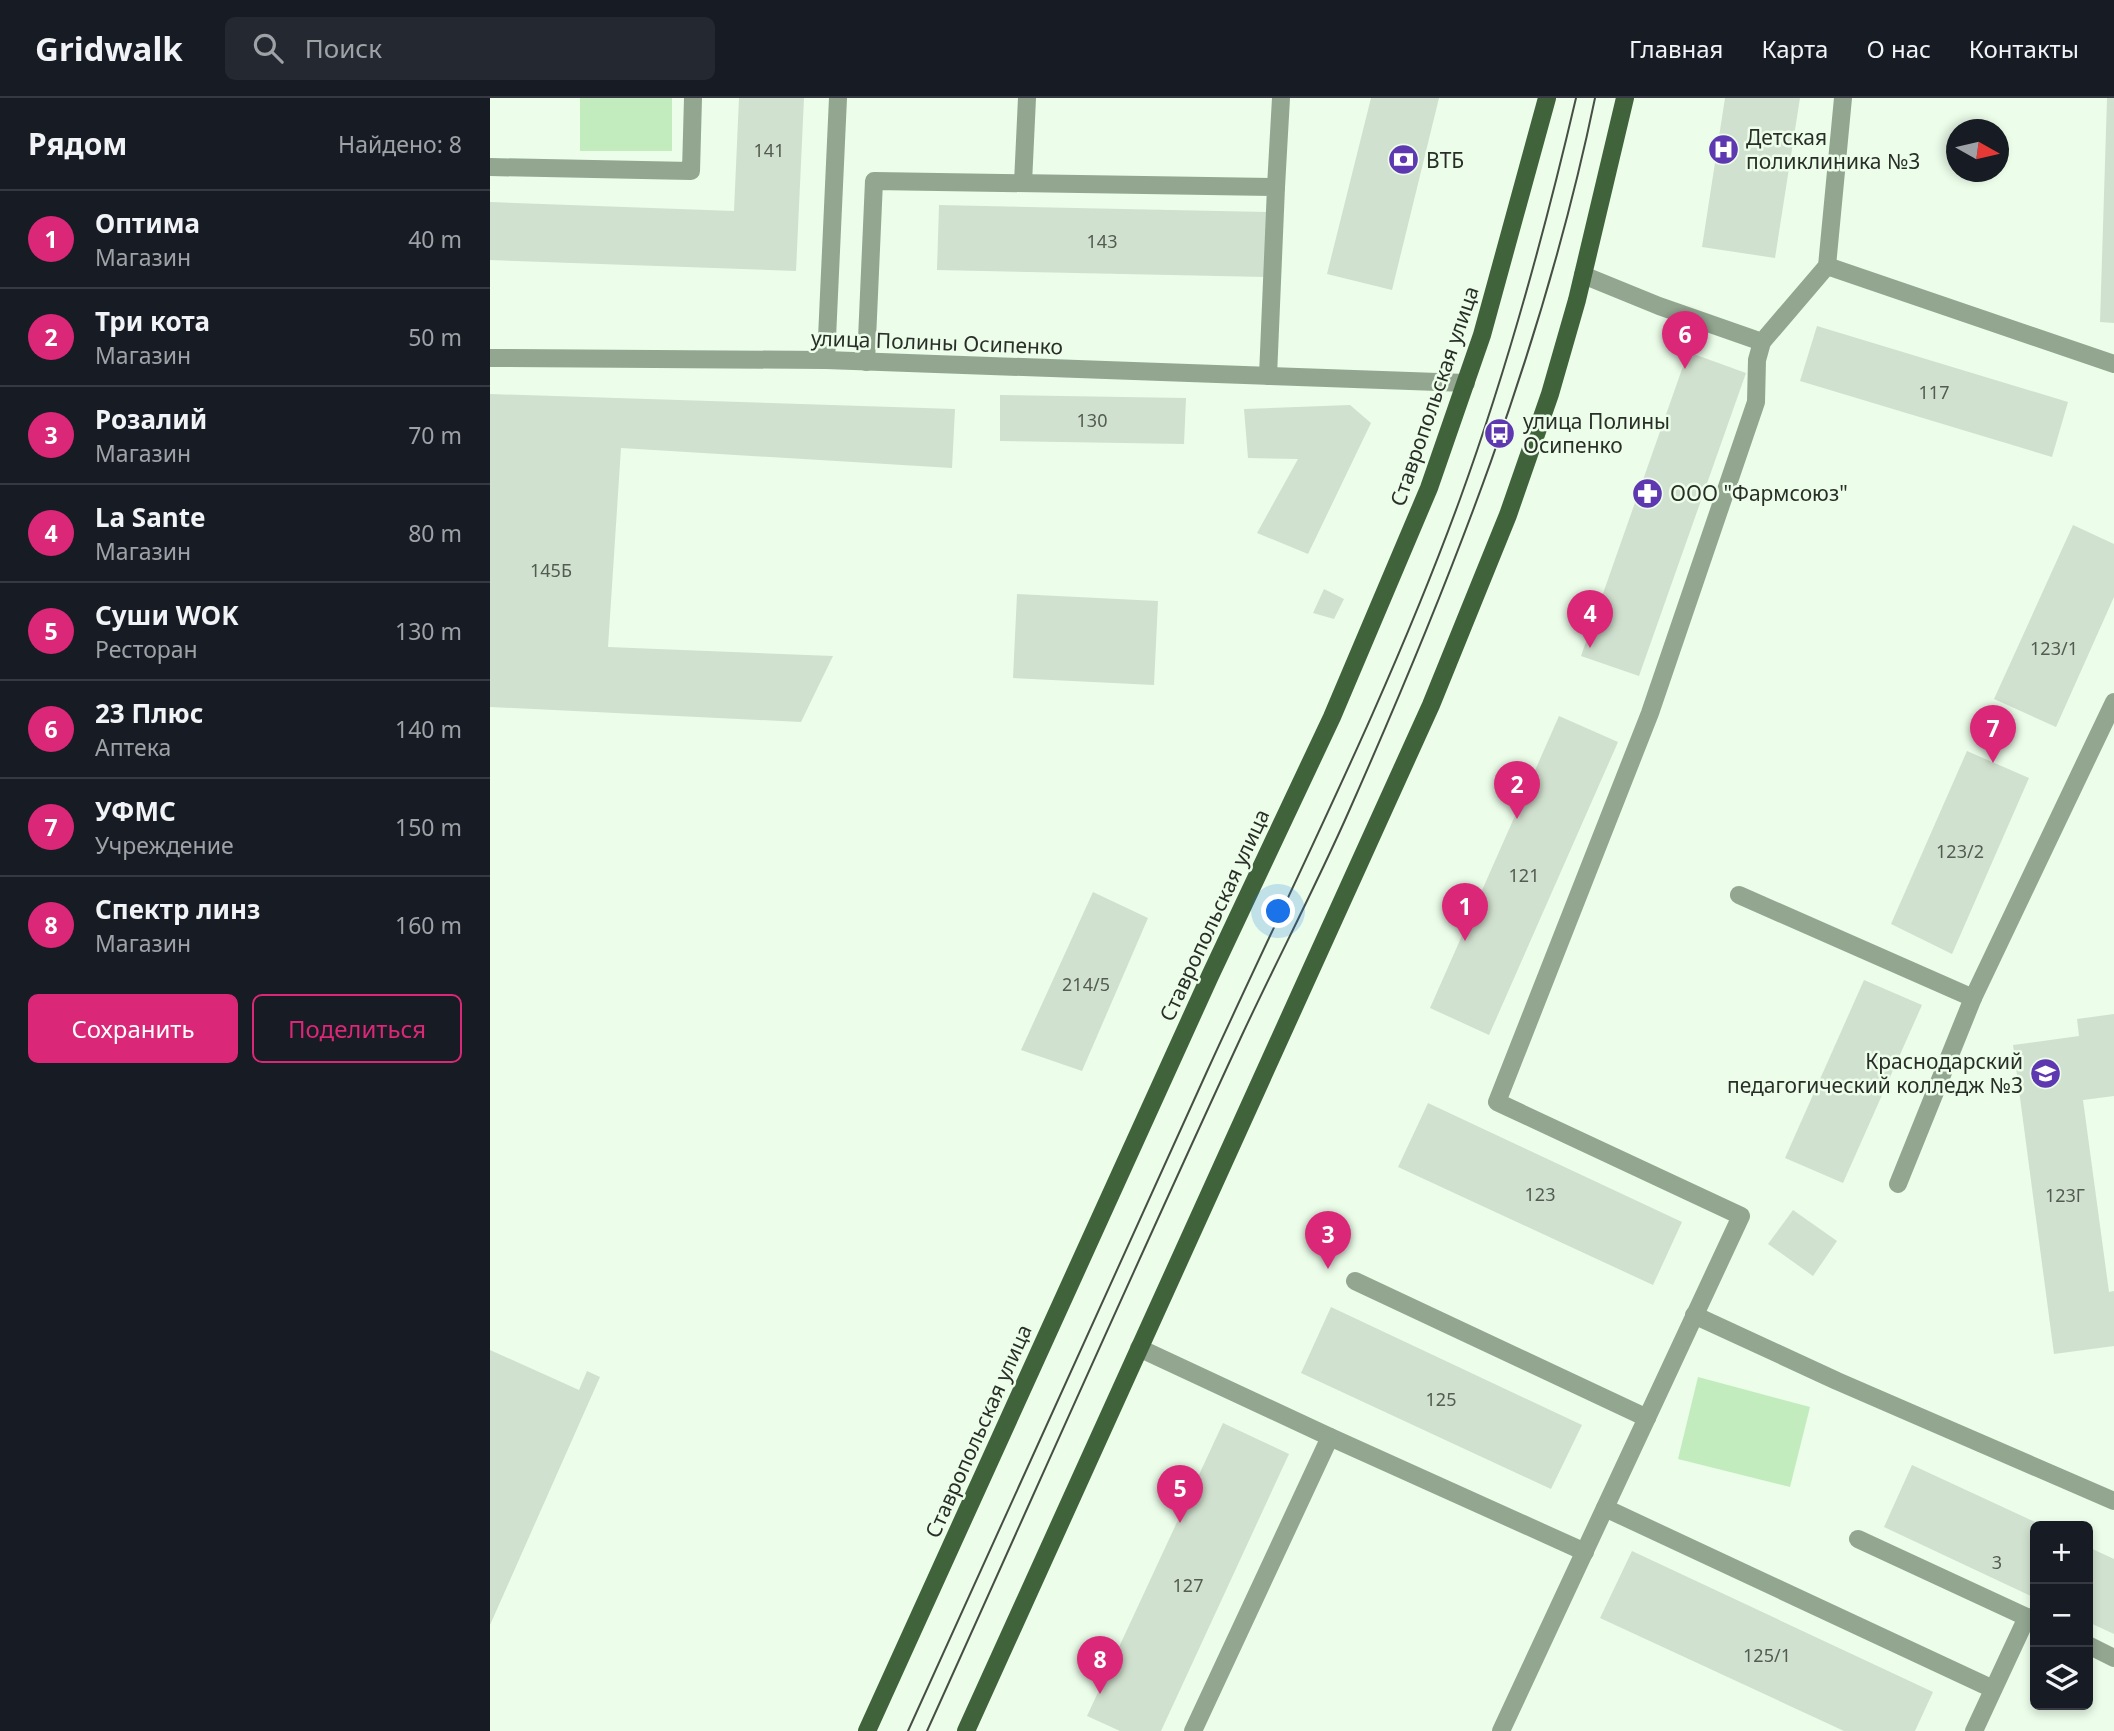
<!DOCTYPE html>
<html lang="ru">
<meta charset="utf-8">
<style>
:root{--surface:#171b24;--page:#242831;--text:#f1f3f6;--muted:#9ea1a6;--line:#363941;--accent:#db2777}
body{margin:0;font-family:"Noto Sans",sans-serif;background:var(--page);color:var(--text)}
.controls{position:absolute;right:21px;bottom:21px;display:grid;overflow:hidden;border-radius:10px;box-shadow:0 4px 10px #0003}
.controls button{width:63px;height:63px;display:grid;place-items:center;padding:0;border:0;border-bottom:2px solid var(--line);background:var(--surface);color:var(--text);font:35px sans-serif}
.compass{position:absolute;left:1456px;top:21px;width:63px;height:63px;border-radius:50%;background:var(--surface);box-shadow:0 4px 10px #0003;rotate:98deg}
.you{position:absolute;left:789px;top:814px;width:24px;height:24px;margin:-18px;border:5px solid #fff;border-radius:50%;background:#1a73e8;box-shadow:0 0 0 10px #1a73e833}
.badge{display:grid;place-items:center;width:46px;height:46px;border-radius:50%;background:var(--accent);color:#fff;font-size:23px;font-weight:700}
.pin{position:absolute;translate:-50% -58px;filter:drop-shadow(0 2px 4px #0008)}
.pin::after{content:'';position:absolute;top:37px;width:24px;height:21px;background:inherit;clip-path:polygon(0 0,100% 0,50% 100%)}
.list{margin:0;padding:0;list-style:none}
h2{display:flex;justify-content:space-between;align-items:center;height:91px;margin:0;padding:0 28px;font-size:30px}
h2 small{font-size:23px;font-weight:400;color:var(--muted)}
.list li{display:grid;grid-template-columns:46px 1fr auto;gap:21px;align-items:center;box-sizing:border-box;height:98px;padding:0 28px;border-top:2px solid var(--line)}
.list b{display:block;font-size:26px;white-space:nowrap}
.list p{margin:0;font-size:23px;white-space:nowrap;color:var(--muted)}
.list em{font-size:23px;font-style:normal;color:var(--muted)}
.actions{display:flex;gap:14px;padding:21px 28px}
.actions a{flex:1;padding:16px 0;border:2px solid var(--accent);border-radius:10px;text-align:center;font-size:24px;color:var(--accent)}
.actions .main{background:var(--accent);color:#fff}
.icon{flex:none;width:38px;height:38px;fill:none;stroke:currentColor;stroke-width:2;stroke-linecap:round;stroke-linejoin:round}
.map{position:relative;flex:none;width:1624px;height:1633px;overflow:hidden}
header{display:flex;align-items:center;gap:42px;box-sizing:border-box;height:98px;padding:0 35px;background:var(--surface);border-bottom:2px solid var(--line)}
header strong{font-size:33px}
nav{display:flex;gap:38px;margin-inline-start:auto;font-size:24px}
.search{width:490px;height:63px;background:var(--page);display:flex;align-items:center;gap:18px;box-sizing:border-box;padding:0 24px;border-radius:10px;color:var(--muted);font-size:26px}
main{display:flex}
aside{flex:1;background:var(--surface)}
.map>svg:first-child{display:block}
</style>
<header>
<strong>Gridwalk</strong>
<div class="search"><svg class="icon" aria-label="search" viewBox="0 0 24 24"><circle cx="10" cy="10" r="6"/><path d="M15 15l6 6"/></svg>Поиск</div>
<nav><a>Главная</a><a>Карта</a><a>О нас</a><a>Контакты</a></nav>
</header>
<main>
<aside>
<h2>Рядом<small>Найдено: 8</small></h2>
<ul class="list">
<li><span class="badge">1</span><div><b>Оптима</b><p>Магазин</p></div><em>40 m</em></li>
<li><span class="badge">2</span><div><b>Три кота</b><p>Магазин</p></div><em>50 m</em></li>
<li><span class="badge">3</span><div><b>Розалий</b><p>Магазин</p></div><em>70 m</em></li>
<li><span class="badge">4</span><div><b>La Sante</b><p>Магазин</p></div><em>80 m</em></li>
<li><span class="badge">5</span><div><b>Суши WOK</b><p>Ресторан</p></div><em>130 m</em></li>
<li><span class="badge">6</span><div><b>23 Плюс</b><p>Аптека</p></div><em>140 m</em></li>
<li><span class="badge">7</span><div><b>УФМС</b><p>Учреждение</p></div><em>150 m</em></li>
<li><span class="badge">8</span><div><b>Спектр линз</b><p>Магазин</p></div><em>160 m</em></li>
</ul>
<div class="actions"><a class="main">Сохранить</a><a>Поделиться</a></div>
</aside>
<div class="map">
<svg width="1624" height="1633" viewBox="0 0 1624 1633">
<rect width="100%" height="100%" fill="#ecfdea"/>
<g fill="#c3ecbe">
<rect x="90" y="0" width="92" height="53"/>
<path d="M 1208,1279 L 1320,1309 L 1300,1389 L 1188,1361 Z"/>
</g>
<g fill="#d1e1cf">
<path d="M 249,0 L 314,0 L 306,173 L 0,162 L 0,104 L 244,113 Z"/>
<path d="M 881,0 L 949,0 L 902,192 L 837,176 Z"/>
<path d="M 1235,0 L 1310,0 L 1285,160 L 1212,149 Z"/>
<path d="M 1617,0 L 1624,0 L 1624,225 L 1610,224 Z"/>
<path d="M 449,107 L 777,114 L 776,179 L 447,172 Z"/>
<path d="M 1327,228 L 1578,304 L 1562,359 L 1310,283 Z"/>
<path d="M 1198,254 L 1256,275 L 1149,578 L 1091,558 Z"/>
<path d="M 0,296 L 465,311 L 462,370 L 131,350 L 118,549 L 343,558 L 311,624 L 0,609 Z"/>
<path d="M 510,297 L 696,300 L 694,346 L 510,343 Z"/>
<path d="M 860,307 L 881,325 L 818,456 L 767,435 L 808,361 L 758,360 L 754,311 Z"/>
<path d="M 1583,427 L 1624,446 L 1624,499 L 1566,629 L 1504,601 Z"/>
<path d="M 834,491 L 854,501 L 844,521 L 823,515 Z"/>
<path d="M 527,496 L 668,503 L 664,587 L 523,580 Z"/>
<path d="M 1069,618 L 1128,644 L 999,937 L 940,910 Z"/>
<path d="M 1477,653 L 1539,680 L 1462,856 L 1401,826 Z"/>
<path d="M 603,794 L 658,820 L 592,973 L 531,952 Z"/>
<path d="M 1374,882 L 1432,907 L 1353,1085 L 1295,1060 Z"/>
<path d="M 1624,916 L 1624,998 L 1593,1002 L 1619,1194 L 1624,1193 L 1624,1248 L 1564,1256 L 1523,947 L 1589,938 L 1587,921 Z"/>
<path d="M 938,1005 L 1192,1124 L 1163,1187 L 908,1069 Z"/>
<path d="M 1303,1112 L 1347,1143 L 1323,1178 L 1278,1146 Z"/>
<path d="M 841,1209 L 1092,1327 L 1061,1391 L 811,1275 Z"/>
<path d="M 0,1252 L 89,1292 L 97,1273 L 110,1279 L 0,1527 Z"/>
<path d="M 733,1325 L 799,1356 L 671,1633 L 630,1633 L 597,1618 Z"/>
<path d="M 1422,1367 L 1554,1428 L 1545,1428 L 1545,1500 L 1394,1429 Z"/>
<path d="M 1598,1449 L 1624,1461 L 1624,1536 L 1598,1524 Z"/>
<path d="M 1142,1453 L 1443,1594 L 1425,1633 L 1354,1633 L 1110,1520 Z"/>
</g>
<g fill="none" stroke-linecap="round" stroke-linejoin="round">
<g stroke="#92a690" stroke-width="18">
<path d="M 0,69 L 201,73 L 203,0"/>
<path d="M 533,85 L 537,0"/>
<path d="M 786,89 L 791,0"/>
<path d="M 1337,168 L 1624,266"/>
<path d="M 1093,177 L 1169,208 L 1272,244 L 1337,168 L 1353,0"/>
<path d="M 336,262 L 348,0"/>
<path d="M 376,264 L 384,83 L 786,89 L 778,278"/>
<path d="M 1249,797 L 1483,900"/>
<path d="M 1408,1086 L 1483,900 L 1624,604"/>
<path d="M 865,1183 L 1157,1320"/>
<path d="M 1204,1217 L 1347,1283 L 1624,1403"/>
<path d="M 649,1250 L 840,1339 L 1095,1454"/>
<path d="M 1115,1410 L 1503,1591"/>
<path d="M 1368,1441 L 1545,1523"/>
<path d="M 1598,1547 L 1624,1560"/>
<path d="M 703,1633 L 840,1339"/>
<path d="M 1011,1633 L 1251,1118 L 1007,1004 L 1160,615 L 1266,304 L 1267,262 L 1272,244"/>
<path d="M 1484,1633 L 1537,1519"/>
</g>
<path stroke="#92a690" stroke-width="18" d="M 0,260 L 336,262 L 976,285"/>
<g stroke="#40633c" stroke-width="18">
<path d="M 377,1633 L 720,878 L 842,619 L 939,390 L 992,237 L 1057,0"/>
<path d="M 476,1633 L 941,607 L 1018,417 L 1060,296 L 1087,202 L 1135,0"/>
</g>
<g stroke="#464e45" stroke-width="2">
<path d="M 418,1633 C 518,1412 617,1190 719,969 C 805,781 899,596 970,401 C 1018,269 1054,137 1086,0"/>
<path d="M 437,1633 C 542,1401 645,1168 752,937 C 787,862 826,788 859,713 C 961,483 1054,247 1105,0"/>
</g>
</g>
<defs>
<symbol id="hospital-disc" viewBox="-11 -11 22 22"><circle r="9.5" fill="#5d38b0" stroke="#ecfdea"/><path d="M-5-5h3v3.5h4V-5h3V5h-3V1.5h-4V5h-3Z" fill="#fff"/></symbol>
<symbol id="bank-disc" viewBox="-11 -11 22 22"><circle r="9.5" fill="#5d38b0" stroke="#ecfdea"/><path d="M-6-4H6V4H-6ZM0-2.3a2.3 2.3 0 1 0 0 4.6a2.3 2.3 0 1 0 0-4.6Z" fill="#fff"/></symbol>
<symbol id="bus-disc" viewBox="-11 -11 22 22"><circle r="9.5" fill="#5d38b0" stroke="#ecfdea"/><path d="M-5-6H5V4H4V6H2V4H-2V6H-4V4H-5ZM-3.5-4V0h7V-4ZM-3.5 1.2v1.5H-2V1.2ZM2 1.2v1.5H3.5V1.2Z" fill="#fff"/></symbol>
<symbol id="pharmacy-disc" viewBox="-11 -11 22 22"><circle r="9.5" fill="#5d38b0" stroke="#ecfdea"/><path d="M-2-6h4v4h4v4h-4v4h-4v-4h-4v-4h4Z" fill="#fff"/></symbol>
<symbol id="university-disc" viewBox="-11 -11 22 22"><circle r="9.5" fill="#5d38b0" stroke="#ecfdea"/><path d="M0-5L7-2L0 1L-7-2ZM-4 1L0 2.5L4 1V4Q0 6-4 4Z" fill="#fff"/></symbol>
</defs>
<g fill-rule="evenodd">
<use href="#hospital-disc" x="1216" y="34" width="35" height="35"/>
<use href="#bank-disc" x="896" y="44" width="35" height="35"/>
<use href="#bus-disc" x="992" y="318" width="35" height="35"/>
<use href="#pharmacy-disc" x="1140" y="378" width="35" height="35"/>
<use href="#university-disc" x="1538" y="958" width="35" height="35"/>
</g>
<g text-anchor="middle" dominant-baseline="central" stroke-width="5" stroke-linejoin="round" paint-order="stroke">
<g font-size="18" fill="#535c52">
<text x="279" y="52">141</text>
<text x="612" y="143">143</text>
<text x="1444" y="294">117</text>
<text x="602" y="322">130</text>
<text x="61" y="472">145Б</text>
<text x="1564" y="550">123/1</text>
<text x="1470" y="753">123/2</text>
<text x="1034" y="777">121</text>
<text x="596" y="886">214/5</text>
<text x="1050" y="1096">123</text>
<text x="1575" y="1097">123Г</text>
<text x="951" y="1301">125</text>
<text x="1507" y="1464">3</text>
<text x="698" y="1487">127</text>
<text x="1277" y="1557">125/1</text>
</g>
<g font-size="21" fill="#292f28" stroke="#ecfdea" text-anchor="start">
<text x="1256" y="39">Детская<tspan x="1256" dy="24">поликлиника №3</tspan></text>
<text x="936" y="62">ВТБ</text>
<text x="1033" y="323">улица Полины<tspan x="1033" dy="24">Осипенко</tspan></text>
<text x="1180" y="395">ООО "Фармсоюз"</text>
<text x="1533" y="963" text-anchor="end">Краснодарский<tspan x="1533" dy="24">педагогический колледж №3</tspan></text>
</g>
<g font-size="21" fill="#292f28" stroke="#ecfdea">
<text transform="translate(447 244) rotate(2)">улица Полины Осипенко</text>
<text transform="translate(944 298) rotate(-71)">Ставропольская улица</text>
<text transform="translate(724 817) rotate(-65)">Ставропольская улица</text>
<text transform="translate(488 1333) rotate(-66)">Ставропольская улица</text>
</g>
</g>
</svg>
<div class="controls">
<button>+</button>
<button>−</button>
<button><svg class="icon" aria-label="layers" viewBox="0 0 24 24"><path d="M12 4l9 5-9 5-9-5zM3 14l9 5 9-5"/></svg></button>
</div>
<svg class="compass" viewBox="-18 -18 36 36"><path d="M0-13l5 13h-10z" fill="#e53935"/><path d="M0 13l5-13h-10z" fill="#9ea1a6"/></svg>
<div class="you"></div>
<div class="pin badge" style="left:975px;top:843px">1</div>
<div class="pin badge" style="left:1027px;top:721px">2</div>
<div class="pin badge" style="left:838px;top:1171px">3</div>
<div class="pin badge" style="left:1100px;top:550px">4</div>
<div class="pin badge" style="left:690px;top:1425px">5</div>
<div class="pin badge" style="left:1195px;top:271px">6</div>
<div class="pin badge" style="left:1503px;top:665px">7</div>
<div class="pin badge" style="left:610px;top:1596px">8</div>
</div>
</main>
